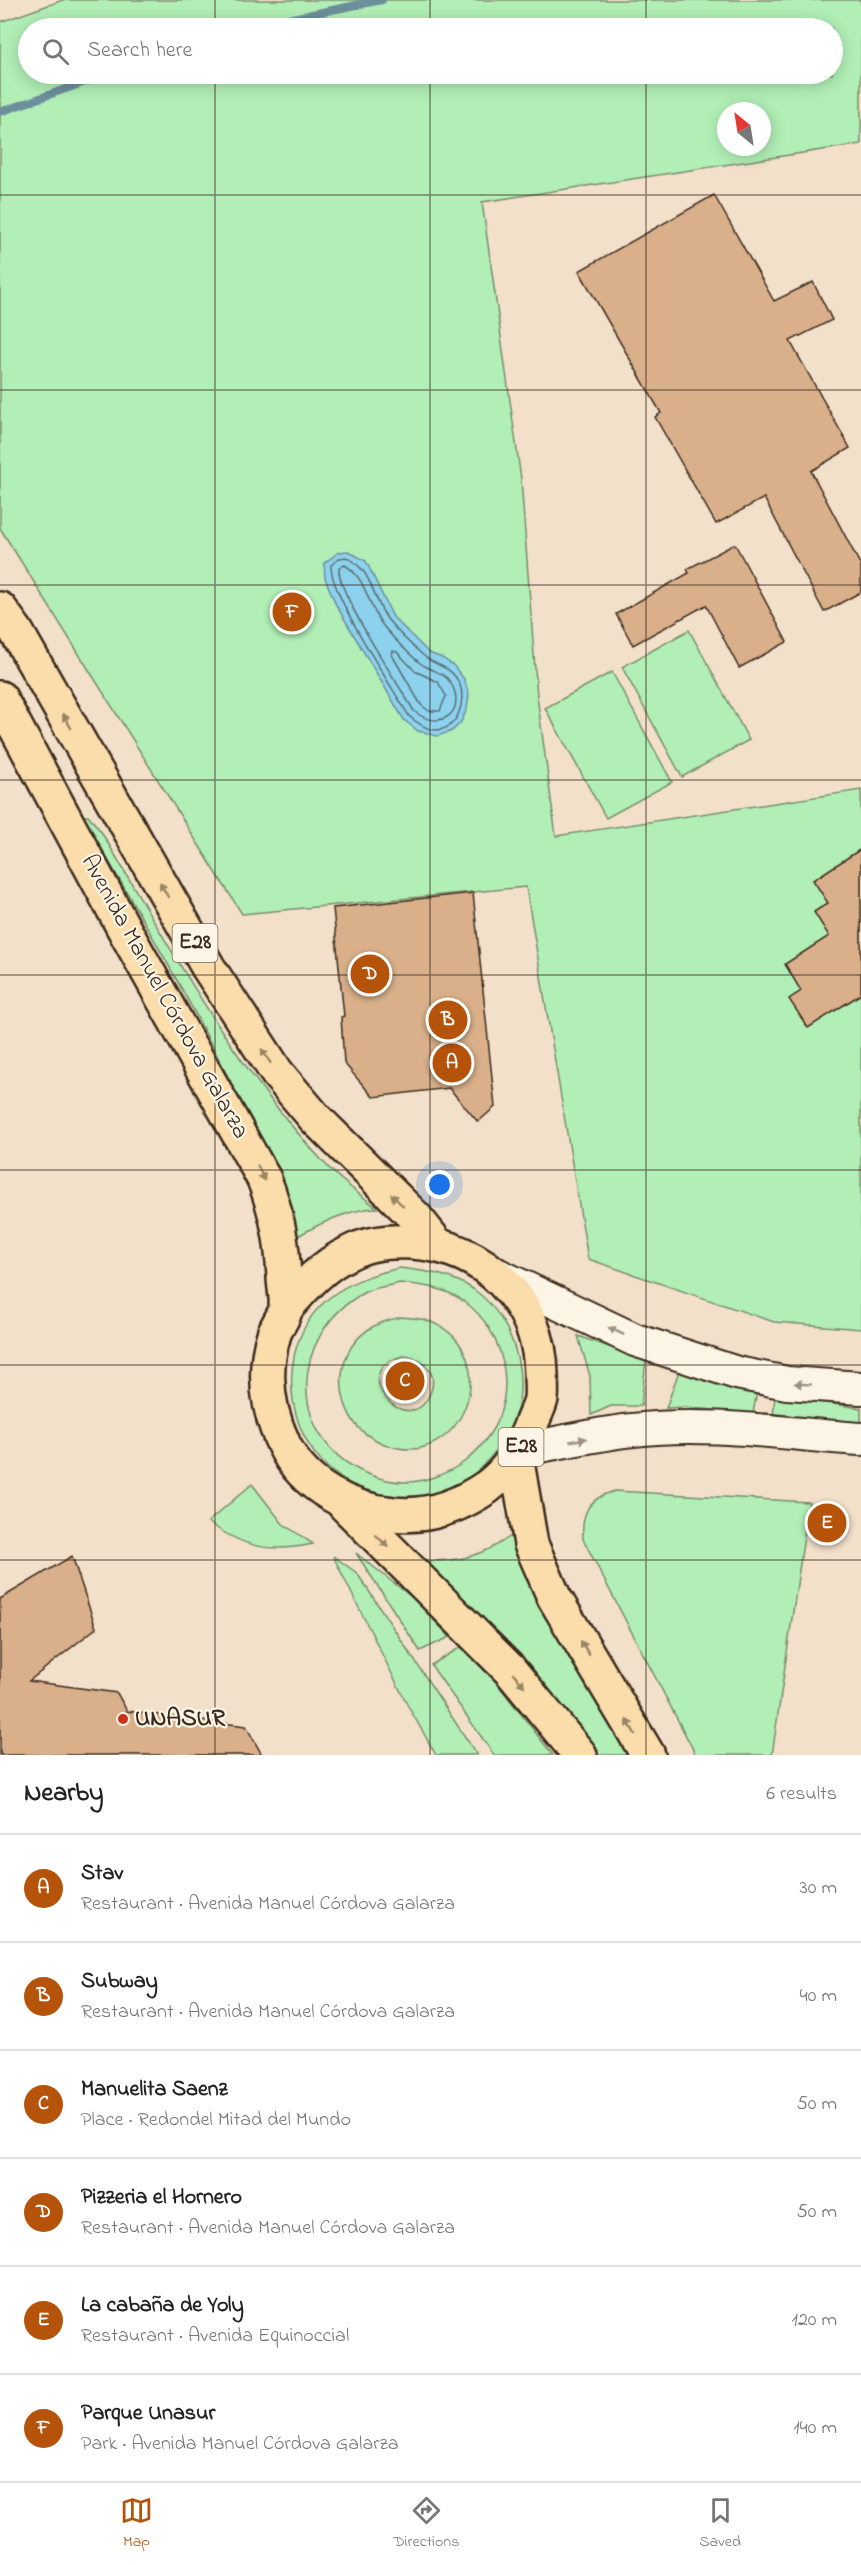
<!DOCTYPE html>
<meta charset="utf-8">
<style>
:root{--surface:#fff;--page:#f6f6f6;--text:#222;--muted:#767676;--line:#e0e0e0;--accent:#b45309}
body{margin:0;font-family:"Indie Flower",sans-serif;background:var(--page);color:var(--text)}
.compass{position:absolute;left:717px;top:102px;width:54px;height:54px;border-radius:50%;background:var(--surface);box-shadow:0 3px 15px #0003;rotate:330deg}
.you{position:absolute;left:440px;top:1185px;width:21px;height:21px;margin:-15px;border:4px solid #fff;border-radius:50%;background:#1a73e8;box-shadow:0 0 0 9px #1a73e833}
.badge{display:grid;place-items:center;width:39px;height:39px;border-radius:50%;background:var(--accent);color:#fff;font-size:20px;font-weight:700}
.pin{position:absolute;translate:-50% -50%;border:3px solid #fff;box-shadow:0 2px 6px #0006}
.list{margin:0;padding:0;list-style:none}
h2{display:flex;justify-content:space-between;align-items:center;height:78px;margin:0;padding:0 24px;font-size:26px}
h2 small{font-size:20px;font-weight:400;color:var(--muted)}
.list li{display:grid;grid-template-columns:39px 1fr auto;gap:18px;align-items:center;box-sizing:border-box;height:108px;padding:0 24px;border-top:2px solid var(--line)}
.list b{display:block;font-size:22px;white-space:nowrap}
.list p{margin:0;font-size:20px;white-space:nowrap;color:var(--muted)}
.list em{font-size:20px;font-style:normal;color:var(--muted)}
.icon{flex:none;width:33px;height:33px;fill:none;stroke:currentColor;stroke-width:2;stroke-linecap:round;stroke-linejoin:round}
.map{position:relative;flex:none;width:861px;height:1755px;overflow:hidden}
.search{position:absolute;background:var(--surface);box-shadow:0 3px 15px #0003;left:18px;right:18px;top:18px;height:66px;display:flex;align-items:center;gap:15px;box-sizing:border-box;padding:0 21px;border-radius:33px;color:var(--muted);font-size:22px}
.sheet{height:726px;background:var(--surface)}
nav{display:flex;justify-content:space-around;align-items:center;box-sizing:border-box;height:84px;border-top:2px solid var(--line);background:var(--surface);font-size:16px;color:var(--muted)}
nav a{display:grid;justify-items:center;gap:3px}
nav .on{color:var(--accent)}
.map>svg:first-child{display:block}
</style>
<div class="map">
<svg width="861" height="1755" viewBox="0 0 861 1755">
<rect width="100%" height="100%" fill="#f2e0ca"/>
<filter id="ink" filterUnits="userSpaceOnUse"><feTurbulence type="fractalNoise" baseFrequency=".0167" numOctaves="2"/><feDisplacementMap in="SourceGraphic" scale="12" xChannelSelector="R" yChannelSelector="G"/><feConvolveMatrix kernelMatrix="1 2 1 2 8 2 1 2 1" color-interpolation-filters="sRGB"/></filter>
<g filter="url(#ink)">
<g fill="#b1efb6" stroke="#768c6a" stroke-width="1.5" fill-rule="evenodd">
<path d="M 63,0 L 861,0 L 861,144 L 482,202 L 521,479 L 537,696 L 556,836 L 861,790 L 861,1329 L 774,1322 L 588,1259 L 526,887 L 242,914 L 0,528 L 0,22 ZM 28,28 L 832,28 L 832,74 L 28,74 ZM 726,111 L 762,111 L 762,147 L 726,147 Z"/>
<path d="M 689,630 L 749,740 L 682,777 L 622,667 Z"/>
<path d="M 612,672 L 672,782 L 606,818 L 545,708 Z"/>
<path d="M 82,816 L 89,816 L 102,833 C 171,949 235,1069 328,1167 C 342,1182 361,1195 377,1208 C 349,1209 321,1223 298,1236 C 244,1091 161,949 82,816 Z"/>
<path d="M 400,1268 C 426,1271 450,1274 473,1289 C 518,1320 536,1393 504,1439 C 492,1457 477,1476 456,1486 C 413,1506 354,1497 321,1461 C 281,1417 280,1337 329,1298 C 351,1281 373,1274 400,1268 ZM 400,1283 C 423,1285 446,1288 465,1302 C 504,1331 518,1391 491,1432 C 475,1457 459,1469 431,1478 C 412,1484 392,1483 373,1476 C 286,1445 286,1335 365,1292 C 375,1287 389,1286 400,1283 Z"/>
<path d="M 402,1317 C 409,1318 418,1318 425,1320 C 508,1345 466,1473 387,1445 C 374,1440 362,1434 354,1422 C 331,1387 340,1341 380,1323 C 387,1320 395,1319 402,1317 ZM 404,1356 C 422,1358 438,1371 431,1391 C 411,1446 341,1369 404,1356 Z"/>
<path d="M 578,1336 L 646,1360 L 641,1406 L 611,1406 L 591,1415 L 590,1376 Z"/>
<path d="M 679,1371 L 722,1384 L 757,1391 L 753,1414 L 684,1407 L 666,1408 Z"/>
<path d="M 775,1396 L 861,1408 L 861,1423 L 773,1416 Z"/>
<path d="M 252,1484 L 283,1524 L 313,1544 C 270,1553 244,1548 208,1522 Z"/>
<path d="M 615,1491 L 809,1502 L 772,1755 L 696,1755 L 583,1539 C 581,1513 588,1498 615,1491 Z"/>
<path d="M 515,1533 L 609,1723 L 628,1755 L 597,1755 L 549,1691 L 504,1638 L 420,1560 C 457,1563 485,1556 515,1533 Z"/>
<path d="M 356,1553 L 414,1599 L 450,1637 L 420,1651 Z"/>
<path d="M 333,1556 L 357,1573 L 477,1755 L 436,1755 L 407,1704 Z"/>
<path d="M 461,1647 L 495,1681 L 553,1755 L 494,1755 L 431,1665 Z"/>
</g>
<path fill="#8cd2ee" stroke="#6c8f9b" stroke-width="1.5" d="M 348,551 L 366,561 L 393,617 L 429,653 L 442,658 L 454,666 L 464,679 L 469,694 L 467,709 L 461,722 L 452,731 L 437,736 L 418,731 L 404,720 L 336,605 L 325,578 L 324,563 L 339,552 Z"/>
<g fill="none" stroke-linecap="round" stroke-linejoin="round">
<g stroke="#5b6d71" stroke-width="1.5">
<path d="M 346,557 C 374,571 371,597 388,620 C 398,632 412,646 424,656 C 436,667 451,665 459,683 C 467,700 458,729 437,730 C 426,730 416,722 409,716 C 392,687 329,593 331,565 L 340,558 Z"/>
<path d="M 345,565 C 367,578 368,608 384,627 C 394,639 408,653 420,663 C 431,672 446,671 453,687 C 465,715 438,731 414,711 C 399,685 336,592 339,568 Z"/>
<path d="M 393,651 L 397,652 L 415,671 L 438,682 L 446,696 L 440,711 L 429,711 L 421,705 L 392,655 Z"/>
</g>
<g stroke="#6c8f9b" stroke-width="8">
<path d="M 242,28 L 382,0"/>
<path d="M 0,112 L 108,74"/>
</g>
</g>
<g fill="#d9b08a" stroke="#3b2a1e" stroke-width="1.5">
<path d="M 714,195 L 774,301 L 813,282 L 832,320 L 790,341 L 850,448 L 811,471 L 861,566 L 861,592 L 824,612 L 764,498 L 716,524 L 655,417 L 661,413 L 579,271 Z"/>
<path d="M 735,544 L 787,642 L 739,668 L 706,605 L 633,645 L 616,614 L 689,573 L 687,569 Z"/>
<path d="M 861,849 L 861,994 L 808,1028 L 789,999 L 801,991 L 785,964 L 829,936 L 814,912 L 828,903 L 813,880 Z"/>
<path d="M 473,893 L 495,1107 L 478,1122 L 449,1088 L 373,1097 L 344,1063 L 341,1017 L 344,1016 L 333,908 Z"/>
<path d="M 72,1556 L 96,1628 L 29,1681 L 117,1693 L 127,1711 L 246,1726 L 262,1755 L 0,1755 L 0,1599 Z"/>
</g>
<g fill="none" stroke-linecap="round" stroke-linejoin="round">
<defs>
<g id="secondary">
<path d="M 494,1273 L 635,1340 L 737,1373 L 787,1383 L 861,1388"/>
<path d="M 520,1450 C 558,1443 595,1434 633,1430 C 708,1421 786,1434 861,1439"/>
</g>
<g id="primary">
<path d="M 0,609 L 16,631 L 208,967 L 277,1073 L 315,1118 L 416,1218 L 436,1243"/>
<path d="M 0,698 L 129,938 L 264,1179 C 277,1213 282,1240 284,1277 C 284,1286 287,1297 286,1307 C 285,1316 277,1325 274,1334 C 262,1373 267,1409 284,1445 C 304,1487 350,1510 393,1514 C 427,1518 459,1506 487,1487 C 508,1472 520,1451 530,1427 C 533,1418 539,1408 541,1399 C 542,1391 541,1382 541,1374 C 540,1301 484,1246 412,1242 C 392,1241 367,1243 349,1253 C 322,1266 305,1286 286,1308"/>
<path d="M 516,1456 L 531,1544 L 554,1597 L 648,1755"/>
<path d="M 344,1504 L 510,1670 L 580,1755"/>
</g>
</defs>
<use href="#secondary" stroke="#3b2a1e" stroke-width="36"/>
<use href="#primary" stroke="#3b2a1e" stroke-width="38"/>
<use href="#secondary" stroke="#fcf5e5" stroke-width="32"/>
<use href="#primary" stroke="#faddab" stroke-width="33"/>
</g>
<defs><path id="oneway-solid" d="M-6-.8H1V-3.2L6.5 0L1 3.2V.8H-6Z" transform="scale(1.5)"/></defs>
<g fill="#9a8464">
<use href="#oneway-solid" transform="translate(67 721) rotate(-120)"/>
<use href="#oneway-solid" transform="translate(164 890) rotate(-120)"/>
<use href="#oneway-solid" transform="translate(266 1056) rotate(-123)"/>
<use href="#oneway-solid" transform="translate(261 1173) rotate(65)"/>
<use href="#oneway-solid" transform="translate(397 1200) rotate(-136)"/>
<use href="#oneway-solid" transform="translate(382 1541) rotate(45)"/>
<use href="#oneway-solid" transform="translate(585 1648) rotate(-121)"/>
<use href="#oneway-solid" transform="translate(519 1680) rotate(50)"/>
<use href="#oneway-solid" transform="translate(631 1727) rotate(-120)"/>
</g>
<g fill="#9c9082">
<use href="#oneway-solid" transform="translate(616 1331) rotate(-155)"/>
<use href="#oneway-solid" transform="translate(803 1384) rotate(-176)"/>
<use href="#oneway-solid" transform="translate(578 1440) rotate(-10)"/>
</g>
</g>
<path fill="none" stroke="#3b2a1e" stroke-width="1.5" stroke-opacity="0.55" d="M 215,0 L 215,28M 430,0 L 430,28M 646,0 L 646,28M 215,74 L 215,1755M 430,74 L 430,1755M 646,74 L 646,1755M 0,195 L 861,195M 0,390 L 861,390M 0,585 L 861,585M 0,780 L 861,780M 0,975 L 861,975M 0,1170 L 861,1170M 0,1365 L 861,1365M 0,1560 L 861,1560"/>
<circle fill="#c8321e" stroke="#fcf5e5" stroke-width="2" cx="123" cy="1719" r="6"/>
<g text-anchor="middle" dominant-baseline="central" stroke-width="4.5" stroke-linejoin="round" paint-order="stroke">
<g fill="#fcf5e5" stroke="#75675a" stroke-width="1.5">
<rect x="172.5" y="924" width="45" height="38" rx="4.5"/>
<rect x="498.5" y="1428" width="45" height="38" rx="4.5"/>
</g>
<g font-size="22" font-weight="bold" fill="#3b2a1e">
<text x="195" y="943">E28</text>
<text x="521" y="1447">E28</text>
</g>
<g font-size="24" fill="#3b2a1e" stroke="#fcf5e5">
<text transform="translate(164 997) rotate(61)">Avenida Manuel Córdova Galarza</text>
</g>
<g font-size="24" font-weight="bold" fill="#3b2a1e" stroke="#fcf5e5" text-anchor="start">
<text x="135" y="1719">UNASUR</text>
</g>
</g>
</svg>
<svg class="compass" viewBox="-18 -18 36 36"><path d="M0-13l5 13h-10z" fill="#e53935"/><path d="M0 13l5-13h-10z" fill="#767676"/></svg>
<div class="you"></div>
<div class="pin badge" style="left:452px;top:1063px">A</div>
<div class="pin badge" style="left:448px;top:1020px">B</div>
<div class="pin badge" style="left:405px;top:1381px">C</div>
<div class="pin badge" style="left:370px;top:974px">D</div>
<div class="pin badge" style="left:827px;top:1523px">E</div>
<div class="pin badge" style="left:292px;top:612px">F</div>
<div class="search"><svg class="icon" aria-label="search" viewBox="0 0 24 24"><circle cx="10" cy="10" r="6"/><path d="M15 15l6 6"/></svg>Search here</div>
</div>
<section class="sheet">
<h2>Nearby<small>6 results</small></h2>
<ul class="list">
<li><span class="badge">A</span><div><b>Stav</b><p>Restaurant · Avenida Manuel Córdova Galarza</p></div><em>30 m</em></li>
<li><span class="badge">B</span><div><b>Subway</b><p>Restaurant · Avenida Manuel Córdova Galarza</p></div><em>40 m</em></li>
<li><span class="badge">C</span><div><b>Manuelita Saenz</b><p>Place · Redondel Mitad del Mundo</p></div><em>50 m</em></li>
<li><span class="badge">D</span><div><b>Pizzeria el Hornero</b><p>Restaurant · Avenida Manuel Córdova Galarza</p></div><em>50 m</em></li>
<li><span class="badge">E</span><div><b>La cabaña de Yoly</b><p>Restaurant · Avenida Equinoccial</p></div><em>120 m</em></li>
<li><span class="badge">F</span><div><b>Parque Unasur</b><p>Park · Avenida Manuel Córdova Galarza</p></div><em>140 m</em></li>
</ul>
</section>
<nav>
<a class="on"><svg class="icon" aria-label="map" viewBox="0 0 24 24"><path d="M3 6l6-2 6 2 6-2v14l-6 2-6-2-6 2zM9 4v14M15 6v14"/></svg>Map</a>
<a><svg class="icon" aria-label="directions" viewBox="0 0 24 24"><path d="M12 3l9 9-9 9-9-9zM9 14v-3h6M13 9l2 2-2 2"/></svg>Directions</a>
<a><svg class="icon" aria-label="saved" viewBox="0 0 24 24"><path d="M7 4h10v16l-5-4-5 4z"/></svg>Saved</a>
</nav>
